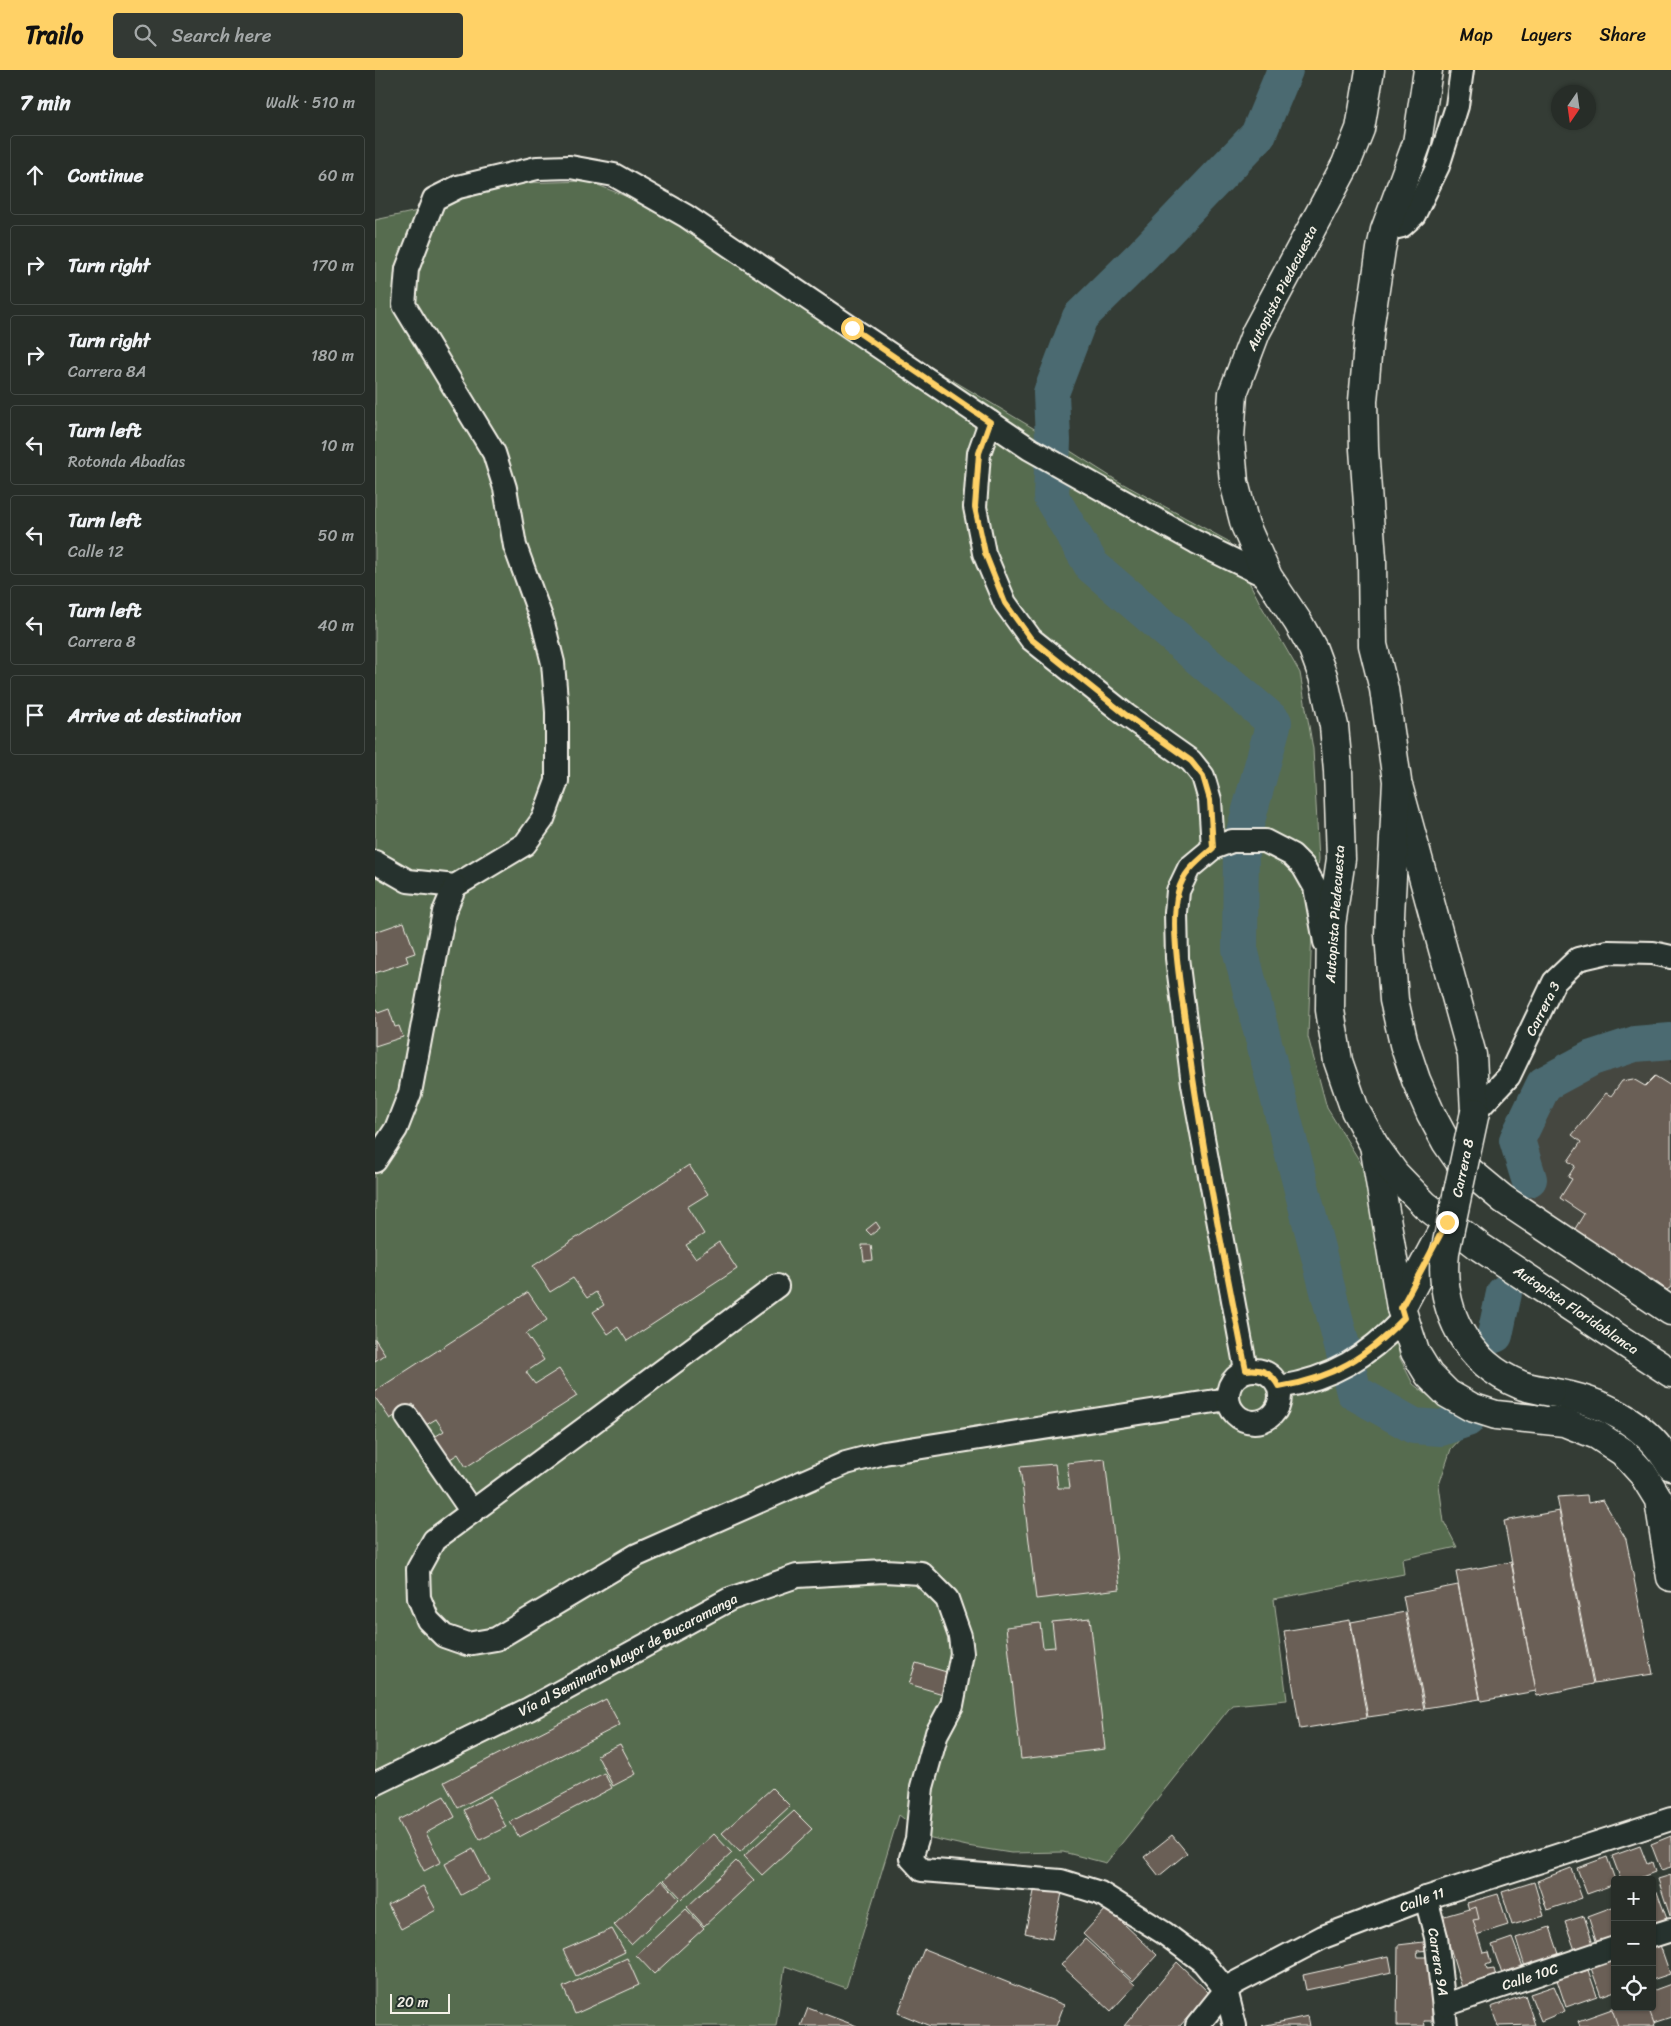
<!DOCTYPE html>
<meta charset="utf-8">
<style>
:root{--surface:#272d28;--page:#333934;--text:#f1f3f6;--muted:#a4a8a8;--line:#434945;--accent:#ffd166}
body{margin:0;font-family:Sriracha,sans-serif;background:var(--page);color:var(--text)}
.controls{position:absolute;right:15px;bottom:15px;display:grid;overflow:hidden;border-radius:5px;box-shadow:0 1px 4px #0004}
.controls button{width:45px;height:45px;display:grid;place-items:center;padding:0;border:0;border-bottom:1px solid var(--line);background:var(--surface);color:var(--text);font:25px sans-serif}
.compass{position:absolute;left:1176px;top:15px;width:45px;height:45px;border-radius:50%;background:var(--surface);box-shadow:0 1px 4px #0004;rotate:193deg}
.scale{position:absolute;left:15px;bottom:12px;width:60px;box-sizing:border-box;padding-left:5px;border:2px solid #f4f1e8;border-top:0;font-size:14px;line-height:18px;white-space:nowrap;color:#f4f1e8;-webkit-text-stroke:4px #26332d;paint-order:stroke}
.stop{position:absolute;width:15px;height:15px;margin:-11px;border:4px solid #ffd166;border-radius:50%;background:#fff}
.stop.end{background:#ffd166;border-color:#fff;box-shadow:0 1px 5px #0008}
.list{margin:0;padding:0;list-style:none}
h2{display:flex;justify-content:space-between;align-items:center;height:65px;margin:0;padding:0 20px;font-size:21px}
h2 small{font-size:16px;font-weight:400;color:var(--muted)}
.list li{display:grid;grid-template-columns:32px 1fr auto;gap:15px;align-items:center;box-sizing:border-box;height:80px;margin:0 10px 10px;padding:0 10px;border:1px solid var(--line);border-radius:5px}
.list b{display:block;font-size:19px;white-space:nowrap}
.list p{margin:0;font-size:16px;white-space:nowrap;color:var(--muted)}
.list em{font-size:16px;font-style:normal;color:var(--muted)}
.icon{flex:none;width:28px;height:28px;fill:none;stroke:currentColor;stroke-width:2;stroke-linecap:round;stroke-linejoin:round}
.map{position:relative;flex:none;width:1296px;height:1956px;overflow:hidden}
header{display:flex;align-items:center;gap:30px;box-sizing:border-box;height:70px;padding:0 25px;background:var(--accent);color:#111}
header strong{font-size:24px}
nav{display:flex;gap:28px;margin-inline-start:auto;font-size:18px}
.search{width:350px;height:45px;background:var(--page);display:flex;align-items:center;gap:12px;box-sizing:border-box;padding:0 18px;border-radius:5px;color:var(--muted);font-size:19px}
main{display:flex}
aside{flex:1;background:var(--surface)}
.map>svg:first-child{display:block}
</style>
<header>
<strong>Trailo</strong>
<div class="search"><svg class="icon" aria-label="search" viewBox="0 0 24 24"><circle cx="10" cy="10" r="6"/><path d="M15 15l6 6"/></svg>Search here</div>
<nav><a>Map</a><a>Layers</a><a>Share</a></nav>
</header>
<main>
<aside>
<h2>7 min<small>Walk · 510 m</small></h2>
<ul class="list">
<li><svg class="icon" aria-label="ahead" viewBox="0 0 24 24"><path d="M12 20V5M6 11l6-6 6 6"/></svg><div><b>Continue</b></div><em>60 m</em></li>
<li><svg class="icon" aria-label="right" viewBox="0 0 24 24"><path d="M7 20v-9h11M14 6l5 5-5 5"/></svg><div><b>Turn right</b></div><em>170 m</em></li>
<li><svg class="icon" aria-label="right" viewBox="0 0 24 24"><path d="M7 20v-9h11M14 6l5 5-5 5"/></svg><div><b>Turn right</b><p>Carrera 8A</p></div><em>180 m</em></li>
<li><svg class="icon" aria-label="left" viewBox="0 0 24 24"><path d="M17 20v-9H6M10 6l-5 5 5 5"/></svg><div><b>Turn left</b><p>Rotonda Abadías</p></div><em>10 m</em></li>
<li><svg class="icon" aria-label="left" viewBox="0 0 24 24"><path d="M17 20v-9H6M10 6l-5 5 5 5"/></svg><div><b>Turn left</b><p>Calle 12</p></div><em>50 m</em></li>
<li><svg class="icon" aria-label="left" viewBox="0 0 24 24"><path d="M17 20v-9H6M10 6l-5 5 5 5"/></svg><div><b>Turn left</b><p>Carrera 8</p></div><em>40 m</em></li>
<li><svg class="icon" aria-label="arrive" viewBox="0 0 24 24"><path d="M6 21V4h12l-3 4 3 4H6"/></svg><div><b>Arrive at destination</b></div></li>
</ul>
</aside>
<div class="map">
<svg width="1296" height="1956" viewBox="0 0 1296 1956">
<rect width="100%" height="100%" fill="#343c35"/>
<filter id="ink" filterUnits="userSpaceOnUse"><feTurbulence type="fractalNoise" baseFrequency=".02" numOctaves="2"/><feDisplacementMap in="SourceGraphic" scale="10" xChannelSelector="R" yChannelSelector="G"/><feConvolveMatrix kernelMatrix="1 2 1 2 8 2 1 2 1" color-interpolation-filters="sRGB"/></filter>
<g filter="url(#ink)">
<path fill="#44463f" d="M 1296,971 L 1296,1227 L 1149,1129 L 1154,1109 L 1142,1070 L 1169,1014 L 1217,988 L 1260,974 Z"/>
<path fill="#576c50" stroke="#a6ae9c" d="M 213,111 L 309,150 L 678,370 L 741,410 L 853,471 L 887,537 L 925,603 L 938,679 L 944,789 L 937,858 L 933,967 L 952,1038 L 989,1098 L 1025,1288 L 1038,1314 L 1064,1334 L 1100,1353 L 1076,1379 L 1064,1415 L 1069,1452 L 1082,1477 L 1027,1489 L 1029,1504 L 899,1529 L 912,1630 L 857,1635 L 731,1793 L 688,1782 L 636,1783 L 592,1776 L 552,1767 L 524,1745 L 471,1918 L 410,1896 L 401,1956 L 0,1956 L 0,150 L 66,136 L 112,114 Z"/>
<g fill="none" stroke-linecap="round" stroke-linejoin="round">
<g stroke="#4b6a71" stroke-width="36">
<path d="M 910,0 L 883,65 L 768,185 L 705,247 L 676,323 L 678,370 L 676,427 L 717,496 L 899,652 L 866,773 L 865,879 L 979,1322 L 1039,1356 L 1066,1358 L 1092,1349"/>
<path d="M 1154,1109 L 1142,1070 L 1169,1014 L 1217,988 L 1260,974 L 1296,971"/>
<path d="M 1120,1265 L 1129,1223"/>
</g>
</g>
<g fill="#6b5f56" stroke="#f4f1e8">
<path d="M 29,852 L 40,883 L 31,886 L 33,892 L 0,903 L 0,862 Z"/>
<path d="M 0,937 L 3,943 L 14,939 L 20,957 L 24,956 L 28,967 L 0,976 Z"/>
<path d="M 1280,1006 L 1296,1016 L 1296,1217 L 1292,1220 L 1277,1209 L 1271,1211 L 1198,1162 L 1209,1144 L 1185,1128 L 1197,1109 L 1193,1107 L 1200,1096 L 1193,1091 L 1206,1072 L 1197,1065 L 1231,1023 L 1236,1026 L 1247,1011 L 1258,1009 L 1270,1016 Z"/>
<path d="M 314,1095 L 333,1124 L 312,1137 L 329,1164 L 311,1175 L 320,1188 L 344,1172 L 362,1199 L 252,1271 L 243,1257 L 233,1264 L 218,1242 L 229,1235 L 221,1222 L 212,1228 L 198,1208 L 175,1222 L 158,1196 Z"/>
<path d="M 501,1152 L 505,1158 L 496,1165 L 491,1160 Z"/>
<path d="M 487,1175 L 496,1175 L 498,1190 L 489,1191 Z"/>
<path d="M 153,1222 L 172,1250 L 151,1264 L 169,1290 L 151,1302 L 160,1314 L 184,1299 L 202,1326 L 91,1397 L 83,1384 L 72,1391 L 58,1368 L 69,1361 L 61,1349 L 51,1355 L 38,1334 L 15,1349 L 0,1327 L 0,1321 Z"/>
<path d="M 0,1269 L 10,1284 L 0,1291 Z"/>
<path d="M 730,1389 L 745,1519 L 661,1529 L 645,1397 L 680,1394 L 683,1418 L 695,1418 L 692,1393 Z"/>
<path d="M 1212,1425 L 1213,1433 L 1228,1430 L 1251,1469 L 1278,1604 L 1219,1613 L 1182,1427 Z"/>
<path d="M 1184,1441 L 1218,1614 L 1162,1626 L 1129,1451 Z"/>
<path d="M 1136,1492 L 1161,1621 L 1106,1631 L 1081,1502 Z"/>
<path d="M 1083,1515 L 1105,1629 L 1050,1638 L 1028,1526 Z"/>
<path d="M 1030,1542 L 1049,1639 L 993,1647 L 976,1552 Z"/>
<path d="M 715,1548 L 730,1679 L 646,1689 L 631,1557 L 665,1553 L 668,1578 L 680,1577 L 677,1552 Z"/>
<path d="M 975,1550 L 992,1648 L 925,1659 L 909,1561 Z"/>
<path d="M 541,1593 L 575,1603 L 568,1624 L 534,1614 Z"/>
<path d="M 231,1629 L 245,1655 L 83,1738 L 69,1712 Z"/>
<path d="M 245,1674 L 261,1704 L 238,1716 L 222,1685 Z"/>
<path d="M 229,1703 L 237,1718 L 144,1767 L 135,1752 Z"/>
<path d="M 397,1718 L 415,1736 L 365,1782 L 347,1763 Z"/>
<path d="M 69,1726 L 80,1747 L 51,1763 L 66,1792 L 49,1801 L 23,1750 Z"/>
<path d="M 115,1726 L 131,1757 L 105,1770 L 89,1740 Z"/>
<path d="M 419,1741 L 437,1759 L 387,1805 L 369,1786 Z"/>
<path d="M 339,1764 L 357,1783 L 307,1829 L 289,1810 Z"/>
<path d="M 797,1765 L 812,1783 L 784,1806 L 769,1787 Z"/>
<path d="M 1296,1766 L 1296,1797 L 1286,1800 L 1276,1774 Z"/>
<path d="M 1265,1776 L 1272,1794 L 1277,1792 L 1280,1802 L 1259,1810 L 1246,1810 L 1237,1786 Z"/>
<path d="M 98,1779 L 114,1810 L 86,1825 L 70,1794 Z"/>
<path d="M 1232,1787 L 1240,1810 L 1240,1814 L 1212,1824 L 1202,1798 Z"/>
<path d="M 361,1791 L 379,1810 L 329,1856 L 312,1837 Z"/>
<path d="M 1196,1798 L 1207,1828 L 1172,1840 L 1162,1811 Z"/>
<path d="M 1296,1805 L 1296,1845 L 1295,1846 L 1283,1809 Z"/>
<path d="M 287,1810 L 304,1829 L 256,1874 L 239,1855 Z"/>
<path d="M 1159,1812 L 1169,1846 L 1137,1855 L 1127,1822 Z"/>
<path d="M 48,1816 L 61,1840 L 26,1859 L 13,1835 Z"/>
<path d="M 660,1817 L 687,1823 L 677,1869 L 650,1863 Z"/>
<path d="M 1282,1822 L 1292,1849 L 1277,1854 L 1277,1823 Z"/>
<path d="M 1123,1824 L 1133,1855 L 1101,1865 L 1092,1833 Z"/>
<path d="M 1240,1836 L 1240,1868 L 1222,1874 L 1213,1846 Z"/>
<path d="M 1101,1837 L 1104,1849 L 1098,1850 L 1108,1883 L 1113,1882 L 1116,1893 L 1111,1895 L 1112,1900 L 1119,1899 L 1122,1911 L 1088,1921 L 1066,1847 Z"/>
<path d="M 732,1838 L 782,1885 L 758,1911 L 708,1864 Z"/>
<path d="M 311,1839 L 329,1858 L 279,1904 L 261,1885 Z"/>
<path d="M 1209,1846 L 1218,1874 L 1200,1880 L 1190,1852 Z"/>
<path d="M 1175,1857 L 1185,1887 L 1150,1897 L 1141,1868 Z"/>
<path d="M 237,1859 L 250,1882 L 201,1906 L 188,1880 Z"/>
<path d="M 1137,1868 L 1148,1897 L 1127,1904 L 1117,1875 Z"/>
<path d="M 710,1869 L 760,1915 L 736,1941 L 686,1895 Z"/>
<path d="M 1057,1871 L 1058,1880 L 1042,1881 L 1043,1887 L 1058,1887 L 1057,1951 L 1049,1951 L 1050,1956 L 1022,1956 L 1023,1875 Z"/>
<path d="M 1285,1875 L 1295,1904 L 1277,1910 L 1277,1877 Z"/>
<path d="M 549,1879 L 689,1935 L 681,1956 L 555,1956 L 523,1943 Z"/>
<path d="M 1014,1886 L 1017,1902 L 931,1920 L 928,1905 Z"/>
<path d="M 252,1888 L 264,1915 L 200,1944 L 188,1917 Z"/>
<path d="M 1240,1890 L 1240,1921 L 1226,1926 L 1216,1898 Z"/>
<path d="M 802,1892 L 834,1923 L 805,1956 L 749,1956 Z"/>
<path d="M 1213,1900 L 1222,1926 L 1191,1937 L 1182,1910 Z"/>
<path d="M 1296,1914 L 1296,1947 L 1275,1954 L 1269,1937 L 1277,1937 L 1277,1921 Z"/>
<path d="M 1179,1916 L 1190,1941 L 1166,1951 L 1155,1924 Z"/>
<path d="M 1150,1925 L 1160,1955 L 1123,1956 L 1116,1937 Z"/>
<path d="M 1240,1937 L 1273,1937 L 1280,1956 L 1242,1956 L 1235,1939 Z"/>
<path d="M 433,1938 L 482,1956 L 426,1956 Z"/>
<path d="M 1237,1939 L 1243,1956 L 1205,1956 L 1203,1951 Z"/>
<path d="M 933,1946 L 935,1956 L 887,1956 Z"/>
</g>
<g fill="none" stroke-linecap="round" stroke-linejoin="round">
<defs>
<g id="minor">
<path d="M 1010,160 L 1027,156 L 1039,145 L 1063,96 L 1082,36 L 1087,0"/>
<path d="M 615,352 L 604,383 L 600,437 L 609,483 L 630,533 L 656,569 L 751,645 L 816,691 L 828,706 L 835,730 L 838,778"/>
<path d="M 0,792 L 33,811 L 80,816 L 150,774 L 168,749 L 182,711 L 182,642 L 178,593 L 168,553 L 140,476 L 130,418 L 119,383 L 29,235 L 32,199 L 59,129 L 83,117 L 162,98 L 195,97 L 239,105 L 311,146 L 655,379 L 821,472 L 893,507"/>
<path d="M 1100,1042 L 1134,1006 L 1179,912 L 1203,889 L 1233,882 L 1278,883 L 1296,887"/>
<path d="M 0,1091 L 21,1059 L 35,1023 L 69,842 L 80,816"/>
<path d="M 402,1216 L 59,1470 L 43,1499 L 44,1528 L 53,1550 L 69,1566 L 92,1574 L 121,1569 L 262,1485 L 471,1393 L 509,1383 L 853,1329"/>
<circle cx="879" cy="1326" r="26"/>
<path d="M 871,1300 L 818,1014 L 802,888 L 801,843 L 803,821 L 814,798 L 838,778 L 857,771 L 890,771 L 917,785 L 928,796 L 940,817 L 950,872"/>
<path d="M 905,1317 C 958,1308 992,1287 1029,1248"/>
<path d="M 32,1347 L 97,1442"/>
<path d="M 0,1714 L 154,1639 L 355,1529 L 422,1506 L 509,1501 L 546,1503 L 572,1529 L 585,1566 L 587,1583 L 577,1635 L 562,1663 L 547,1717 L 542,1769 L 536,1788 L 547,1800 L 686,1811 L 725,1823 L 789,1863 L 828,1892 L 851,1920 L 860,1956"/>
<path d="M 1051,1828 L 1061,1867 L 1071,1956"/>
<path d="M 1277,1866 L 1296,1860"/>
<path d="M 1070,1935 L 1240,1878"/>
<path d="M 822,1956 L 851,1920 L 860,1913 L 948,1867 L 1051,1828 L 1296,1749"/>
</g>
<g id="major">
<path d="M 1024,719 L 1097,985 L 1100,1042"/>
<path d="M 999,1075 L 1026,1238 L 1040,1282 L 1054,1305 L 1073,1324 L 1096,1337 L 1121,1345 L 1189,1352 L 1222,1365 L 1248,1382 L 1268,1404 L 1284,1430 L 1296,1507"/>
<path d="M 1026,1238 L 1072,1152"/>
<path d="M 1176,1322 C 1225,1330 1271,1352 1296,1396"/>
</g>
<g id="highway">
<path d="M 995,0 L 985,59 L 971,94 L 881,262 L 858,323 L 855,368 L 859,412 L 870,455 L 893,507 L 923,552 L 938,579 L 948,606 L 959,656 L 963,700 L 966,789 L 956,855 L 955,940 L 963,991 L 980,1040 L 999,1075 L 1020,1104 L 1050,1135 L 1105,1177 L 1296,1303"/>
<path d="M 1053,0 L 1042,73 L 1010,160 L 1006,179 L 995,253 L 988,331 L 989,379 L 997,488 L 998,575 L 1009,619 L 1022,711 L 1014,864 L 1019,930 L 1029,974 L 1041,1010 L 1056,1044 L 1071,1072 L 1087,1095 L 1128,1129 L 1296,1241"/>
</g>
</defs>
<use href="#minor" stroke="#f4f1e8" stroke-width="26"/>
<use href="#major" stroke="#f4f1e8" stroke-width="31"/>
<use href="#highway" stroke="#f4f1e8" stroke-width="31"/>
<use href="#minor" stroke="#26332d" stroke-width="22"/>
<use href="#major" stroke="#26332d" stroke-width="28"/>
<use href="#highway" stroke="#26332d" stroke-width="28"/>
<defs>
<path id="major-bridge" d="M 1100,1042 L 1070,1182 C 1064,1240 1091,1293 1146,1315 C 1156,1319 1167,1320 1176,1322"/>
</defs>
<use href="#major-bridge" stroke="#f4f1e8" stroke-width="31" stroke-linecap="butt"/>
<use href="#major-bridge" stroke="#26332d" stroke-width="28"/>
</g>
</g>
<g fill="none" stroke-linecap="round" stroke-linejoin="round" filter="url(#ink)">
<path stroke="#ffd166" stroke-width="6" d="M 477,258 L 615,352 L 604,383 L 600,437 L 610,483 L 630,533 L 656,569 L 751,645 L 816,691 L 828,706 L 835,730 L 838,778 C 823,791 808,802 803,822 C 795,857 805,913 810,950 C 825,1068 848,1184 871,1300 C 887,1298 897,1303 904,1317 C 959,1308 991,1287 1029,1248 L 1026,1238 L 1072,1152"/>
</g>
<g text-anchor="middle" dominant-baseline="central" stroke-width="4.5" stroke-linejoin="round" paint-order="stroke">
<g font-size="14" fill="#f4f1e8" stroke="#26332d">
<text transform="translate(907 218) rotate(-63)">Autopista Piedecuesta</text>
<text transform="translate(960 844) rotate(-86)">Autopista Piedecuesta</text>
<text transform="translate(1168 939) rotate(-63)">Carrera 3</text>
<text transform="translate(1088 1098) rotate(-78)">Carrera 8</text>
<text transform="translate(1201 1240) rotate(34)">Autopista Floridablanca</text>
<text transform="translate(253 1585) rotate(-28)">Vía al Seminario Mayor de Bucaramanga</text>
<text transform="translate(1047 1830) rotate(-20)">Calle 11</text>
<text transform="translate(1063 1892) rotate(81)">Carrera 9A</text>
<text transform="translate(1155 1907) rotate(-18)">Calle 10C</text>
</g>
</g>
</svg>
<div class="controls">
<button>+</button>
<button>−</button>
<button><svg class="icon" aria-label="locate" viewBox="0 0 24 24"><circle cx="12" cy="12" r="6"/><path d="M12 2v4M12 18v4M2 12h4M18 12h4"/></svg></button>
</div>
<svg class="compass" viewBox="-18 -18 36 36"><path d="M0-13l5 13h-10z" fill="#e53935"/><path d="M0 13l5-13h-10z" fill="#a4a8a8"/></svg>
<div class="scale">20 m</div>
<div class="stop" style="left:477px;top:258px"></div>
<div class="stop end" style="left:1072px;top:1152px"></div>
</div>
</main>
